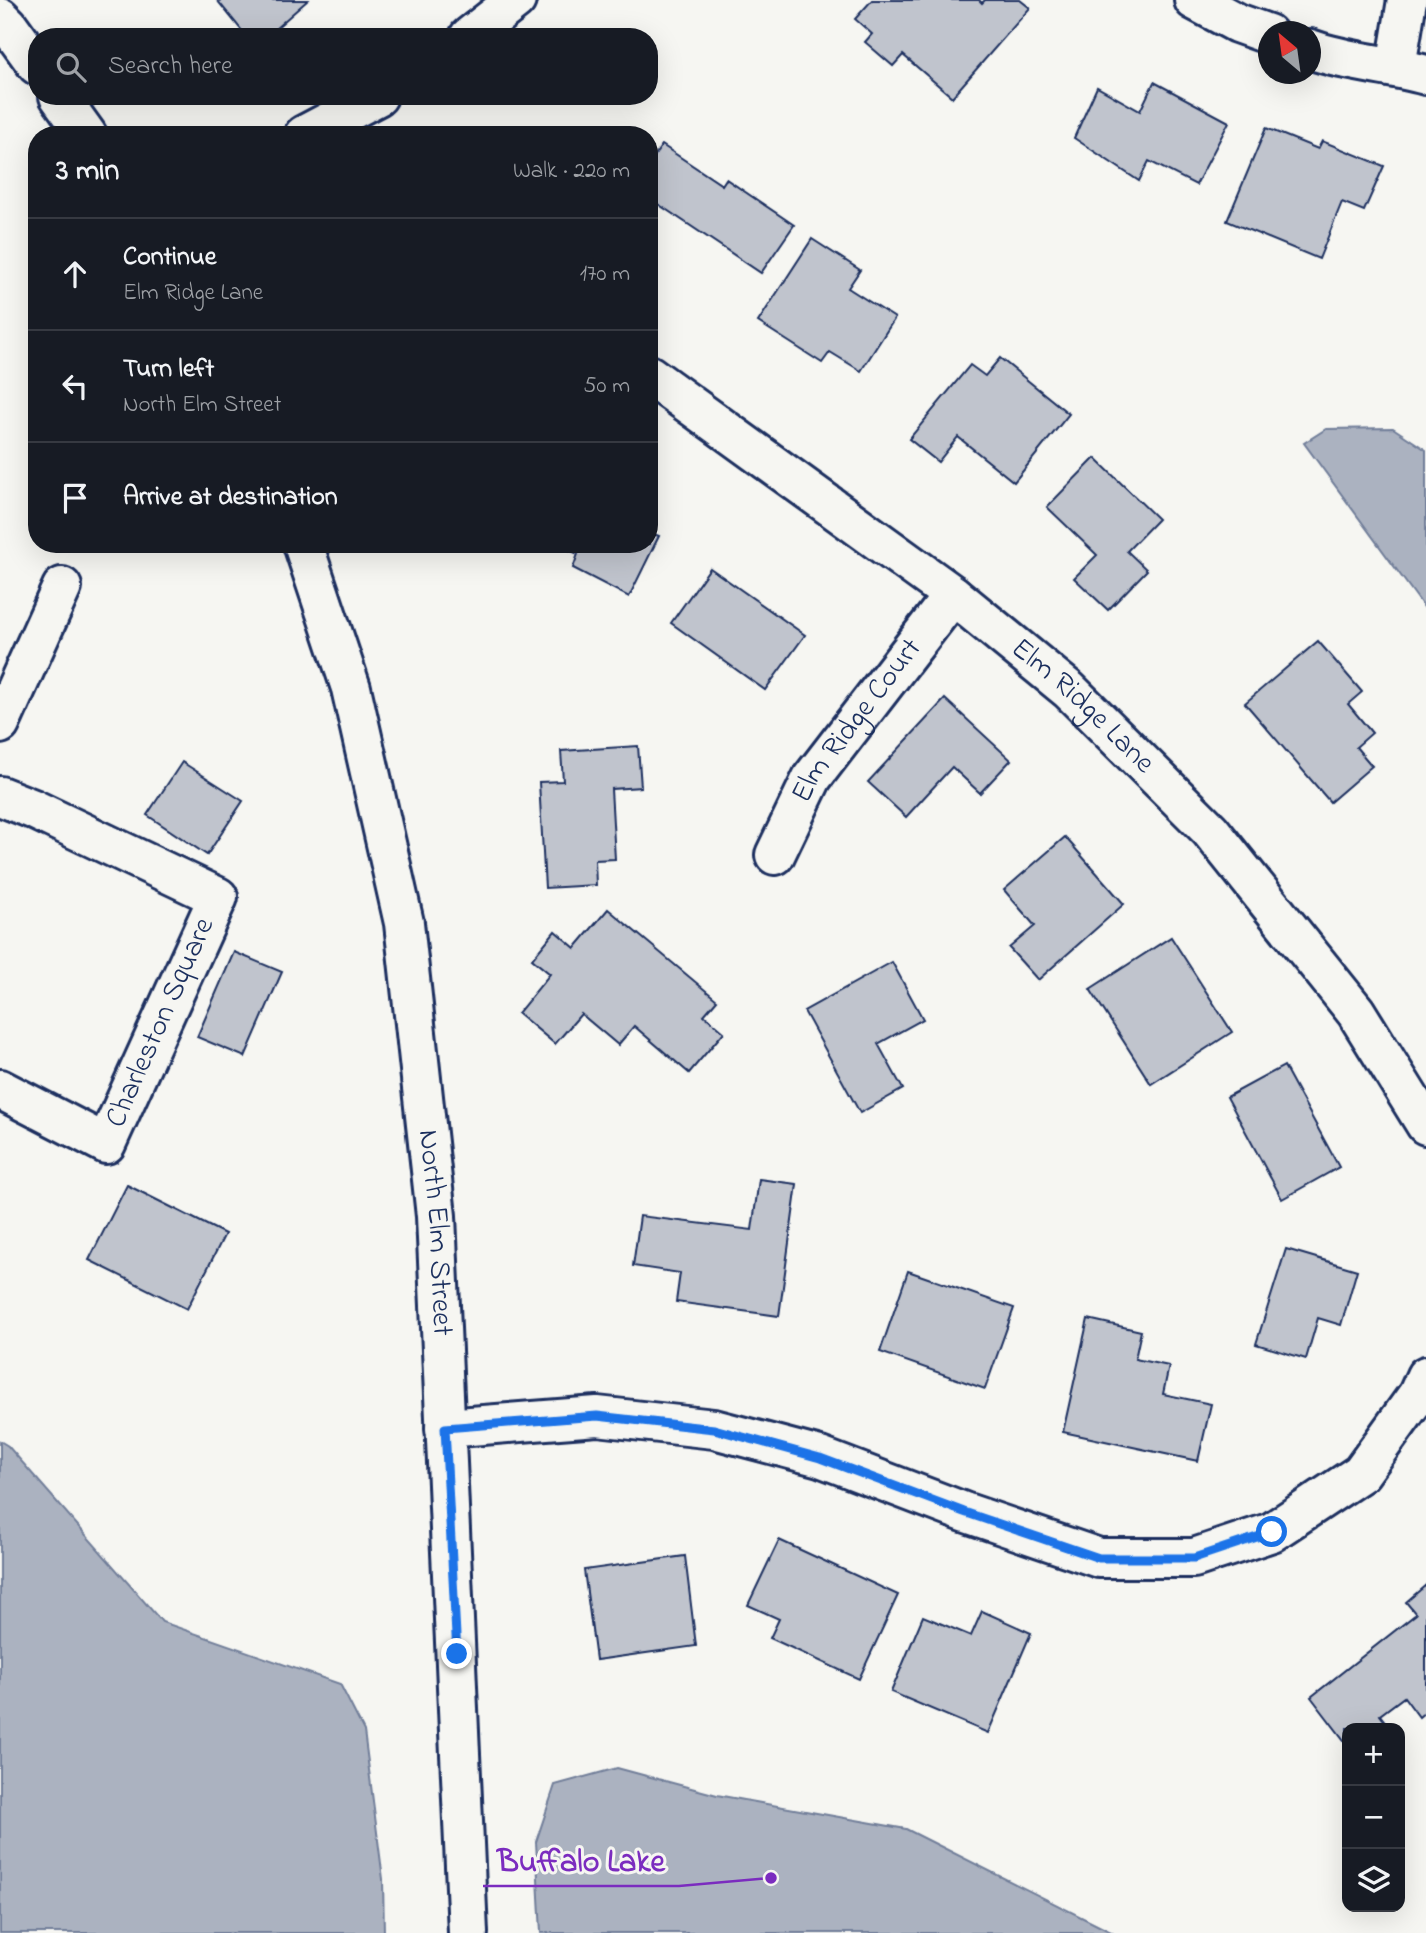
<!DOCTYPE html>
<meta charset="utf-8">
<style>
:root{--surface:#171b24;--page:#20242c;--text:#f1f3f6;--muted:#9ea1a6;--line:#363941}
body{margin:0;font-family:"Indie Flower",sans-serif;background:var(--page);color:var(--text)}
.controls{position:absolute;right:21px;bottom:21px;display:grid;overflow:hidden;border-radius:14px;box-shadow:0 7px 28px #0002}
.controls button{width:63px;height:63px;display:grid;place-items:center;padding:0;border:0;border-bottom:2px solid var(--line);background:var(--surface);color:var(--text);font:35px sans-serif}
.compass{position:absolute;left:1258px;top:21px;width:63px;height:63px;border-radius:50%;background:var(--surface);box-shadow:0 7px 28px #0002;rotate:331deg}
.stop{position:absolute;width:21px;height:21px;margin:-16px;border:5px solid #1a73e8;border-radius:50%;background:#fff}
.stop.end{background:#1a73e8;border-color:#fff;box-shadow:0 2px 7px #0008}
.list{margin:0;padding:0;list-style:none}
h2{display:flex;justify-content:space-between;align-items:center;height:91px;margin:0;padding:0 28px;font-size:30px}
h2 small{font-size:23px;font-weight:400;color:var(--muted)}
.list li{display:grid;grid-template-columns:46px 1fr auto;gap:21px;align-items:center;box-sizing:border-box;height:112px;padding:0 28px;border-top:2px solid var(--line)}
.list b{display:block;font-size:26px;white-space:nowrap}
.list p{margin:0;font-size:23px;white-space:nowrap;color:var(--muted)}
.list em{font-size:23px;font-style:normal;color:var(--muted)}
.icon{flex:none;width:38px;height:38px;fill:none;stroke:currentColor;stroke-width:2;stroke-linecap:round;stroke-linejoin:round}
.map{position:relative;flex:none;width:1426px;height:1933px;overflow:hidden}
.search{position:absolute;background:var(--surface);box-shadow:0 7px 28px #0002;left:28px;top:28px;width:630px;height:77px;display:flex;align-items:center;gap:18px;box-sizing:border-box;padding:0 24px;border-radius:28px;color:var(--muted);font-size:26px}
.panel{position:absolute;background:var(--surface);box-shadow:0 7px 28px #0002;left:28px;top:126px;width:630px;height:427px;border-radius:28px}
.map>svg:first-child{display:block}
</style>
<div class="map">
<svg width="1426" height="1933" viewBox="0 0 1426 1933">
<rect width="100%" height="100%" fill="#f6f6f2"/>
<filter id="ink" filterUnits="userSpaceOnUse"><feTurbulence type="fractalNoise" baseFrequency=".0143" numOctaves="2"/><feDisplacementMap in="SourceGraphic" scale="14" xChannelSelector="R" yChannelSelector="G"/><feConvolveMatrix kernelMatrix="1 2 1 2 8 2 1 2 1" color-interpolation-filters="sRGB"/></filter>
<g filter="url(#ink)">
<g fill="#abb2c0" stroke="#717e99" stroke-width="2">
<path d="M 1393,428 L 1426,450 L 1426,610 L 1304,443 L 1326,429 Z"/>
<path d="M 0,1441 L 8,1446 L 162,1622 L 340,1684 L 364,1731 L 383,1879 L 384,1933 L 0,1933 Z"/>
<path d="M 617,1768 L 717,1795 L 906,1829 L 1113,1933 L 541,1933 L 536,1842 L 555,1785 Z"/>
</g>
<g fill="#c0c4cd" stroke="#1b2f5e" stroke-width="2">
<path d="M 217,0 L 308,0 L 266,37 L 247,37 Z"/>
<path d="M 872,0 L 979,0 L 982,3 L 985,0 L 1020,0 L 1030,8 L 952,97 L 903,55 L 893,66 L 865,42 L 872,34 L 855,19 Z"/>
<path d="M 1154,82 L 1229,122 L 1196,185 L 1149,161 L 1139,181 L 1074,138 L 1097,87 L 1140,111 Z"/>
<path d="M 1266,128 L 1318,149 L 1322,141 L 1384,166 L 1364,211 L 1342,202 L 1319,259 L 1227,221 Z"/>
<path d="M 662,145 L 722,185 L 726,179 L 794,225 L 761,273 L 649,198 L 649,164 Z"/>
<path d="M 812,239 L 860,270 L 848,288 L 895,318 L 861,371 L 830,352 L 822,363 L 758,322 Z"/>
<path d="M 1000,358 L 1069,414 L 1014,482 L 958,437 L 938,462 L 909,439 L 970,365 L 985,376 Z"/>
<path d="M 1095,458 L 1158,519 L 1127,551 L 1147,570 L 1108,610 L 1074,578 L 1097,555 L 1047,507 Z"/>
<path d="M 649,532 L 659,536 L 629,597 L 573,568 L 578,554 L 556,544 L 649,544 Z"/>
<path d="M 710,568 L 805,635 L 765,690 L 671,623 Z"/>
<path d="M 1318,641 L 1362,692 L 1348,704 L 1372,733 L 1356,747 L 1372,766 L 1330,802 L 1245,703 Z"/>
<path d="M 945,699 L 1011,760 L 980,793 L 952,767 L 906,817 L 868,782 Z"/>
<path d="M 638,746 L 641,787 L 611,789 L 615,859 L 595,860 L 596,885 L 545,888 L 539,782 L 563,781 L 561,751 Z"/>
<path d="M 182,762 L 243,801 L 207,855 L 147,815 Z"/>
<path d="M 1065,837 L 1124,904 L 1038,980 L 1009,948 L 1035,926 L 1004,890 Z"/>
<path d="M 608,909 L 717,1000 L 704,1015 L 724,1032 L 689,1073 L 634,1026 L 618,1045 L 581,1014 L 555,1044 L 518,1013 L 550,974 L 532,959 L 555,931 L 575,948 Z"/>
<path d="M 1171,937 L 1232,1032 L 1151,1084 L 1090,989 Z"/>
<path d="M 234,952 L 282,972 L 245,1057 L 197,1037 Z"/>
<path d="M 892,962 L 923,1019 L 878,1044 L 903,1089 L 860,1113 L 804,1011 Z"/>
<path d="M 1284,1066 L 1339,1167 L 1282,1199 L 1227,1097 Z"/>
<path d="M 759,1179 L 797,1184 L 779,1316 L 676,1302 L 680,1273 L 633,1266 L 640,1216 L 752,1230 Z"/>
<path d="M 127,1185 L 225,1234 L 187,1309 L 89,1260 Z"/>
<path d="M 1286,1249 L 1357,1270 L 1341,1325 L 1318,1318 L 1306,1359 L 1256,1344 Z"/>
<path d="M 908,1271 L 1014,1308 L 985,1389 L 880,1352 Z"/>
<path d="M 1088,1319 L 1141,1331 L 1135,1359 L 1169,1366 L 1163,1394 L 1211,1404 L 1198,1461 L 1063,1432 Z"/>
<path d="M 779,1540 L 898,1595 L 859,1679 L 770,1638 L 779,1619 L 748,1605 Z"/>
<path d="M 685,1556 L 696,1646 L 596,1660 L 584,1570 Z"/>
<path d="M 1426,1585 L 1426,1711 L 1419,1717 L 1404,1697 L 1380,1715 L 1390,1728 L 1347,1728 L 1347,1744 L 1311,1697 L 1416,1614 L 1406,1602 Z"/>
<path d="M 982,1611 L 1031,1633 L 988,1733 L 891,1692 L 923,1616 L 971,1636 Z"/>
</g>
<g fill="none" stroke-linecap="round" stroke-linejoin="round">
<defs>
<g id="minor">
<path d="M 1194,0 L 1237,23 L 1268,34"/>
<path d="M 469,37 L 516,0"/>
<path d="M 1310,49 C 1348,63 1387,64 1426,75"/>
<path d="M 1396,67 L 1407,0"/>
<path d="M 304,135 L 378,96"/>
<path id="s1" d="M 649,375 L 953,595 L 1069,690 L 1210,830 L 1356,1012 L 1426,1125"/>
<path d="M 0,724 L 62,587"/>
<path d="M 0,796 L 33,809 L 218,897 L 106,1144 L 0,1089"/>
<path id="s2" d="M 775,855 L 812,778 L 953,595"/>
<path d="M 445,1428 L 597,1416 L 714,1429 L 820,1457 L 964,1512 L 1099,1558 L 1194,1558 L 1272,1532 L 1361,1473 L 1418,1394 L 1426,1376"/>
</g>
<g id="major">
<path d="M 0,17 L 8,25 L 37,65"/>
<path d="M 59,96 L 87,135"/>
<path id="s3" d="M 303,544 L 351,688 L 404,923 L 436,1216 L 468,1933"/>
</g>
</defs>
<use href="#minor" stroke="#1b2f5e" stroke-width="44"/>
<use href="#major" stroke="#1b2f5e" stroke-width="44"/>
<use href="#minor" stroke="#f6f6f2" stroke-width="38"/>
<use href="#major" stroke="#f6f6f2" stroke-width="38"/>
</g>
</g>
<g fill="none" stroke-linecap="round" stroke-linejoin="round" filter="url(#ink)">
<path stroke="#1a73e8" stroke-width="9" d="M 457,1654 L 445,1428 L 597,1416 L 714,1429 L 820,1458 L 964,1512 L 1099,1558 L 1194,1558 L 1272,1532"/>
</g>
<g text-anchor="middle" dominant-baseline="central" stroke-width="6" stroke-linejoin="round" paint-order="stroke">
<g font-size="30" fill="#1b2f5e" stroke="#f6f6f2">
<text stroke="none"><textPath href="#s1" startOffset="546">Elm Ridge Lane</textPath></text>
<text stroke="none"><textPath href="#s2" startOffset="158">Elm Ridge Court</textPath></text>
<text transform="translate(161 1023) rotate(-66)">Charleston Square</text>
<text stroke="none"><textPath href="#s3" startOffset="704">North Elm Street</textPath></text>
</g>
</g>
<path fill="none" stroke="#7b2cbf" stroke-width="2.5" d="M771 1878L679 1886H483"/>
<circle fill="#7b2cbf" stroke="#f6f6f2" stroke-width="2.5" cx="771" cy="1878" r="7"/>
<g font-size="32" text-anchor="middle" font-weight="bold" fill="#7b2cbf" stroke="#f6f6f2" stroke-width="6" stroke-linejoin="round" paint-order="stroke">
<text x="581" y="1871">Buffalo Lake</text>
</g>
</svg>
<div class="controls">
<button>+</button>
<button>−</button>
<button><svg class="icon" aria-label="layers" viewBox="0 0 24 24"><path d="M12 4l9 5-9 5-9-5zM3 14l9 5 9-5"/></svg></button>
</div>
<svg class="compass" viewBox="-18 -18 36 36"><path d="M0-13l5 13h-10z" fill="#e53935"/><path d="M0 13l5-13h-10z" fill="#9ea1a6"/></svg>
<div class="stop" style="left:1272px;top:1532px"></div>
<div class="stop end" style="left:457px;top:1654px"></div>
<div class="search"><svg class="icon" aria-label="search" viewBox="0 0 24 24"><circle cx="10" cy="10" r="6"/><path d="M15 15l6 6"/></svg>Search here</div>
<section class="panel">
<h2>3 min<small>Walk · 220 m</small></h2>
<ul class="list">
<li><svg class="icon" aria-label="ahead" viewBox="0 0 24 24"><path d="M12 20V5M6 11l6-6 6 6"/></svg><div><b>Continue</b><p>Elm Ridge Lane</p></div><em>170 m</em></li>
<li><svg class="icon" aria-label="left" viewBox="0 0 24 24"><path d="M17 20v-9H6M10 6l-5 5 5 5"/></svg><div><b>Turn left</b><p>North Elm Street</p></div><em>50 m</em></li>
<li><svg class="icon" aria-label="arrive" viewBox="0 0 24 24"><path d="M6 21V4h12l-3 4 3 4H6"/></svg><div><b>Arrive at destination</b></div></li>
</ul>
</section>
</div>
